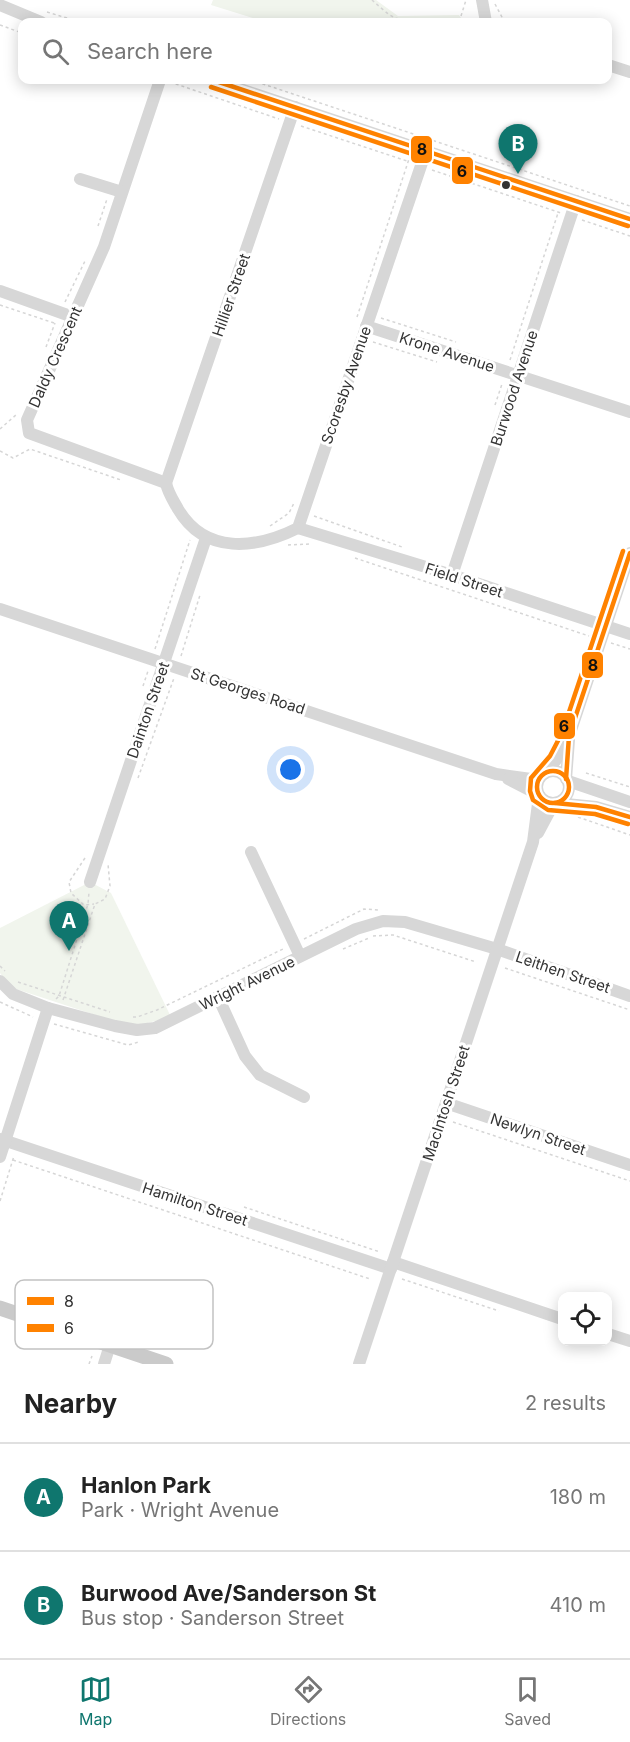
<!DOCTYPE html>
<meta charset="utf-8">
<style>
:root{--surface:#fff;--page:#f6f6f6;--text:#222;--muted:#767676;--line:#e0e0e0;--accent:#0f766e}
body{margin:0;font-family:Inter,sans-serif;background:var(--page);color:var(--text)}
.controls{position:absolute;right:18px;bottom:18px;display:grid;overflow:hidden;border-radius:12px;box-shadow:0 3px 15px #0003}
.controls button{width:54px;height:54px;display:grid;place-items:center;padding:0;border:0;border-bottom:2px solid var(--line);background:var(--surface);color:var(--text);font:30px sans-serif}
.you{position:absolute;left:291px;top:770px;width:21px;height:21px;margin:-15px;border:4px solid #fff;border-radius:50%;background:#1a73e8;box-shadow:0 0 0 9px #1a73e833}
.badge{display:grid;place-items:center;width:39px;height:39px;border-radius:50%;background:var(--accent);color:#fff;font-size:20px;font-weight:700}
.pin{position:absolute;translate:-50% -50px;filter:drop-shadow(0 2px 3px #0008)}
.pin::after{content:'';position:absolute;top:32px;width:21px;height:18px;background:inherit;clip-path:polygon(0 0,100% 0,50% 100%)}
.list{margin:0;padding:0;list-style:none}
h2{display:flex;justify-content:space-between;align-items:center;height:78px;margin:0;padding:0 24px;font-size:26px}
h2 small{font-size:20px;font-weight:400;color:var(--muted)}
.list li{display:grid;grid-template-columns:39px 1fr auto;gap:18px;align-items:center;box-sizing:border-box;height:108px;padding:0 24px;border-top:2px solid var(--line)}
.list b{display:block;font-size:22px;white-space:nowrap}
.list p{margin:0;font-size:20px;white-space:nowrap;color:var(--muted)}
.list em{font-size:20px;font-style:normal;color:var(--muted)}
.icon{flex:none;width:33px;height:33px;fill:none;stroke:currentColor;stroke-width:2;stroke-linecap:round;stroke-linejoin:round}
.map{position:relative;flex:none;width:630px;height:1364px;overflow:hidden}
.search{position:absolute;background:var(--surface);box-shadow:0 3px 15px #0003;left:18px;right:18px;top:18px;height:66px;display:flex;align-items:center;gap:15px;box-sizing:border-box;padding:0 21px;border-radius:12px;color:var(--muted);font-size:22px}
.sheet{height:294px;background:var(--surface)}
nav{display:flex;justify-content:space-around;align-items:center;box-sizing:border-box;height:84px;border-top:2px solid var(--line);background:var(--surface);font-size:16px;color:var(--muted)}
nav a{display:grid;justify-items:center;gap:3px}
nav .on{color:var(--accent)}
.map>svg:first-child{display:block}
</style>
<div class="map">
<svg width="630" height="1364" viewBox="0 0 630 1364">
<rect width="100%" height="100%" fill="#fff"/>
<g fill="#f1f5ed">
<path d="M 213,0 L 376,0 L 398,16 L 459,15 L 464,22 L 266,22 L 211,5 Z"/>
<path d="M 90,882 L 111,893 L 171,1017 L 132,1027 L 10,987 L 0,973 L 0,928 Z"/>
</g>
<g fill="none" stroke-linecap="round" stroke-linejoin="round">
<g stroke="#d6d6d6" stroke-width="1.5" stroke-dasharray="3 3" stroke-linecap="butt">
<path d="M 372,0 C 379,6 387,14 395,18 C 399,20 457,21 463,19"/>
<path d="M 495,4 L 503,19 L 515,22"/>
<path d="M 47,12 L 80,22"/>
<path d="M 461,16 L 466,0"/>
<path d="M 0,25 L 22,33"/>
<path d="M 251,80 L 630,206"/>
<path d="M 170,82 L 279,119"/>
<path d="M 301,126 L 407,161"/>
<path d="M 432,170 L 561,213"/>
<path d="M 582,220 L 630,236"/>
<path d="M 98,226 L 107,199"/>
<path d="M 65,302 L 85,261"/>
<path d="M 0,305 L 54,323"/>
<path d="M 357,317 L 409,159"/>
<path d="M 381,318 L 456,342"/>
<path d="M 373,342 L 437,362"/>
<path d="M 46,347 L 55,323"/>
<path d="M 510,360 L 558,213"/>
<path d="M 495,405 L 502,384"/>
<path d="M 0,429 L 17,414"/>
<path d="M 0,451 L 13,458 L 30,449 L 121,480"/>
<path d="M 314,516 L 402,547"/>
<path d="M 270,526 L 289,513 L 294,503"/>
<path d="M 288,545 L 310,544"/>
<path d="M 355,558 L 589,636"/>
<path d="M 611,643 L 630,649"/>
<path d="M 155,649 L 190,540"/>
<path d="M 181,656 L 200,595"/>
<path d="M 143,686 L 148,671"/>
<path d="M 586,773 L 630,787"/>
<path d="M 138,778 L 174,678"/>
<path d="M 578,817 L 630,835"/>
<path d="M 85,858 L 69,882 L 71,893 L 84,905 L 94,904"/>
<path d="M 373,936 L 393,935 L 476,962"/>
<path d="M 304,939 L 364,909 L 379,910"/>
<path d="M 343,949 L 369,938"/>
<path d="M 0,966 L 5,971"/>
<path d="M 505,968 L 630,1010"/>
<path d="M 18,982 L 110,1012"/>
<path d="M 56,999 L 59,996 L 88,904 L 89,892"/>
<path d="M 63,1000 L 95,904 L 105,899 L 110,886 L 108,864"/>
<path d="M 0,1002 L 33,1017"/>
<path d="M 133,1017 L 137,1017 L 157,1010 L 283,949"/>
<path d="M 54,1024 L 128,1045 L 139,1042"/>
<path d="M 453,1122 L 630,1181"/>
<path d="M 13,1160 L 370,1279"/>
<path d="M 0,1201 L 14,1156"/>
<path d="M 244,1207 L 380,1252"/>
<path d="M 402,1279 L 499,1311"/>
<path d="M 595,1342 L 602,1344"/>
<path d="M 89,1364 L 92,1356"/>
</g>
<g stroke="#d7d7d7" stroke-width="12">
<path d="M 482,0 L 486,22"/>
<path d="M 0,5 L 41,22"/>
<path d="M 608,65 L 630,72"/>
<path d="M 160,80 L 104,247 L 27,420 L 29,433 L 166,483 C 168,493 173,500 178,509 C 205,555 256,549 298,528 L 426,151"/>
<path d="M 213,80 L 630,219"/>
<path d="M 80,179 L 122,192"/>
<path d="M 0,291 L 73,317"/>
<path d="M 366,326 L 630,412"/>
<path d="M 166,483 L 295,107"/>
<path d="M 298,528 L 452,575 L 630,634"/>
<path d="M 452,575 L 576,201"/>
<path d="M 0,609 L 496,774 L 531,779 L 544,774"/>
<circle cx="553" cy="787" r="16"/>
<path d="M 547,772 L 556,760 L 569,736 L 630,553"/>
<path d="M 508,779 L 539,795"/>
<path d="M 566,779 L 569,740"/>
<path d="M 568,781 L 630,802"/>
<path d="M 556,803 L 596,807 L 630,817"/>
<path d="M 538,833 L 554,803"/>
<path d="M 251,852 L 300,956"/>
<path d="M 90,882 L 206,538"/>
<path d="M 0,981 L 13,994 L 48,1008 L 115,1026 L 137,1030 L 155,1028 L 356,929 L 383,921 L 405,922 L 497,949 L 630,996"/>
<path d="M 218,997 L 245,1056 L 260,1075 L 304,1097"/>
<path d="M 446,1103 L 630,1165"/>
<path d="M 0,1139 L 391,1269"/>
<path d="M 0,1157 L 48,1008"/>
<path d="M 393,1262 L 562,1319"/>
<path d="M 608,1334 L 630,1341"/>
<path d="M 104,1364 L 110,1345"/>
<path d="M 359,1364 L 533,842 L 539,796"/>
</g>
<path stroke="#cacaca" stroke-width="15" d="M 0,1308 L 166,1364"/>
<defs>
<g id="bus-1">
<path d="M 213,80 L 630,219"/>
<circle cx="553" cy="787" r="16"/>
<path d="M 566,779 L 569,736 L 630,553"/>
<path d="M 555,803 L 596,807 L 630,817"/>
</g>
<g id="bus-2">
<path d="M 211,87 L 628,226"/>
<path d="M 623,551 L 562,733 L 550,756 L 531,778 L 530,791 L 533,800 L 548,810 L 595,814 L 628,824"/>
</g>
</defs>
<use href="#bus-1" stroke="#fff" stroke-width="9"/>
<use href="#bus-2" stroke="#fff" stroke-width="9"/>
<use href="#bus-1" stroke="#ff8200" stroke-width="4.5"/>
<use href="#bus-2" stroke="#ff8200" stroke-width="4.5"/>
</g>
<circle fill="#333" stroke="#fff" stroke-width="2" cx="506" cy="185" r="5"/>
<g text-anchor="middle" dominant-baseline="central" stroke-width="6" stroke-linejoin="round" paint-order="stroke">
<g font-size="15" fill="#333" stroke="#fff">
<text transform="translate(231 295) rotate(-71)">Hillier Street</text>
<text transform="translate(447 352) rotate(18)">Krone Avenue</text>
<text transform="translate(55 357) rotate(-66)">Daldy Crescent</text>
<text transform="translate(346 385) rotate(-71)">Scoresby Avenue</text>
<text transform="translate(514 388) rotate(-72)">Burwood Avenue</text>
<text transform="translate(464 580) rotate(18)">Field Street</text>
<text transform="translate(248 691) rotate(18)">St Georges Road</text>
<text transform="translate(148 710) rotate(-71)">Dainton Street</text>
<text transform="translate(563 972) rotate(19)">Leithen Street</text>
<text transform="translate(247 983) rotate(-26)">Wright Avenue</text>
<text transform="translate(446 1103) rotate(-72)">MacIntosh Street</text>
<text transform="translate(538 1134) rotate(19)">Newlyn Street</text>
<text transform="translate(195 1204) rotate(18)">Hamilton Street</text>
</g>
</g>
<rect x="15" y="1280" width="198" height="69" rx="9" fill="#fff" stroke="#c2c2c2" stroke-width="1.5"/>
<rect x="27" y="1297" width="27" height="8" fill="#ff8200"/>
<rect x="27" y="1324" width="27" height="8" fill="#ff8200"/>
<g font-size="16" fill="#333">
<text x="64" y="1307">8</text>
<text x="64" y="1334">6</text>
</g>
<g stroke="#fff" stroke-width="2">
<rect x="410" y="135" width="23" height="29" rx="6" fill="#ff8200"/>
<rect x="451" y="156" width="23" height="29" rx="6" fill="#ff8200"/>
<rect x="581" y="651" width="23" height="28" rx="6" fill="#ff8200"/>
<rect x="553" y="712" width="23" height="28" rx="6" fill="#ff8200"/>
</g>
<g font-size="16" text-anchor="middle" font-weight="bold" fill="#111">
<text x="422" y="155">8</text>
<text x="462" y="177">6</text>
<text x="593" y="671">8</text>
<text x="564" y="732">6</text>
</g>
</svg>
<div class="controls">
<button><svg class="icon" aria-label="locate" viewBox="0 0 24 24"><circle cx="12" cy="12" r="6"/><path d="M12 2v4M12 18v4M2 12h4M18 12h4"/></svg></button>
</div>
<div class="you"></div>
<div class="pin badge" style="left:69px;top:951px">A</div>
<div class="pin badge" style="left:518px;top:174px">B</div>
<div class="search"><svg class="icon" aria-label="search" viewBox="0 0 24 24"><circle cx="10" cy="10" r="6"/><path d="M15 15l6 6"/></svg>Search here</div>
</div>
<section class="sheet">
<h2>Nearby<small>2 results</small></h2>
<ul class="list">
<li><span class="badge">A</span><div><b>Hanlon Park</b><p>Park · Wright Avenue</p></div><em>180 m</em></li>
<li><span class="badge">B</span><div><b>Burwood Ave/Sanderson St</b><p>Bus stop · Sanderson Street</p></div><em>410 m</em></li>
</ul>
</section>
<nav>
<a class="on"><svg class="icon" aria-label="map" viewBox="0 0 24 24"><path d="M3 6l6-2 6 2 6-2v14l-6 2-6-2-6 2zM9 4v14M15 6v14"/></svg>Map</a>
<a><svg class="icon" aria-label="directions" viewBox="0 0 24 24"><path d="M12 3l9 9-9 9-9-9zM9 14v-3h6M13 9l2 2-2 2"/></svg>Directions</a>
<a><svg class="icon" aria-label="saved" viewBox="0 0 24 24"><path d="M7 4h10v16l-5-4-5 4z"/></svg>Saved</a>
</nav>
